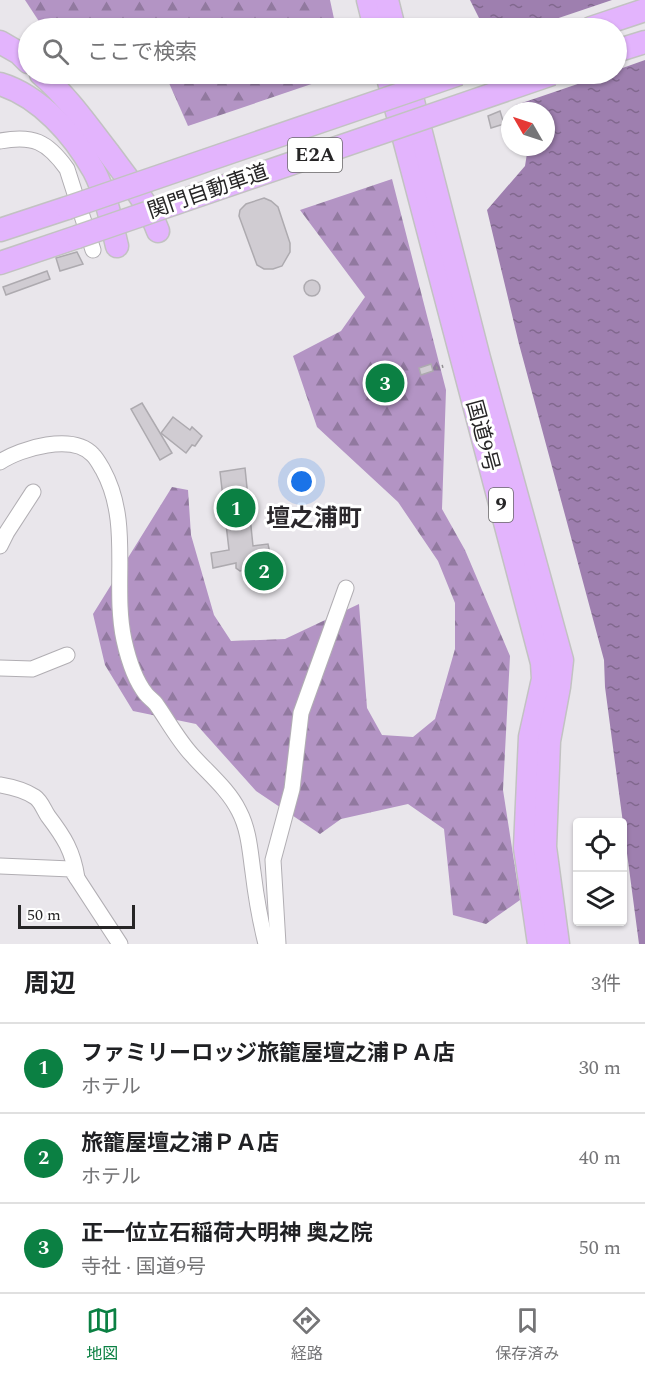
<!DOCTYPE html>
<html lang="ja">
<meta charset="utf-8">
<style>
:root{--surface:#fff;--page:#f2f2f2;--text:#202124;--muted:#757577;--line:#e0e0e0;--accent:#0b8043}
body{margin:0;font-family:Spectral,"Noto Sans JP",serif;background:var(--page);color:var(--text)}
.controls{position:absolute;right:18px;bottom:18px;display:grid;overflow:hidden;border-radius:6px;box-shadow:0 2px 4px #0004}
.controls button{width:54px;height:54px;display:grid;place-items:center;padding:0;border:0;border-bottom:2px solid var(--line);background:var(--surface);color:var(--text);font:30px sans-serif}
.compass{position:absolute;left:501px;top:102px;width:54px;height:54px;border-radius:50%;background:var(--surface);box-shadow:0 2px 4px #0004;rotate:309deg}
.scale{position:absolute;left:18px;bottom:15px;width:117px;box-sizing:border-box;padding-left:6px;border:3px solid #262526;border-top:0;font-size:16px;line-height:21px;white-space:nowrap;color:#262526;-webkit-text-stroke:4px #fff;paint-order:stroke}
.you{position:absolute;left:302px;top:482px;width:21px;height:21px;margin:-15px;border:4px solid #fff;border-radius:50%;background:#1a73e8;box-shadow:0 0 0 9px #1a73e833}
.badge{display:grid;place-items:center;width:39px;height:39px;border-radius:50%;background:var(--accent);color:#fff;font-size:20px;font-weight:700}
.pin{position:absolute;translate:-50% -50%;border:3px solid #fff;box-shadow:0 2px 6px #0006}
.list{margin:0;padding:0;list-style:none}
h2{display:flex;justify-content:space-between;align-items:center;height:78px;margin:0;padding:0 24px;font-size:26px}
h2 small{font-size:20px;font-weight:400;color:var(--muted)}
.list li{display:grid;grid-template-columns:39px 1fr auto;gap:18px;align-items:center;box-sizing:border-box;height:90px;padding:0 24px;border-top:2px solid var(--line)}
.list b{display:block;font-size:22px;white-space:nowrap}
.list p{margin:0;font-size:20px;white-space:nowrap;color:var(--muted)}
.list em{font-size:20px;font-style:normal;color:var(--muted)}
.icon{flex:none;width:33px;height:33px;fill:none;stroke:currentColor;stroke-width:2;stroke-linecap:round;stroke-linejoin:round}
.map{position:relative;flex:none;width:645px;height:944px;overflow:hidden}
.search{position:absolute;background:var(--surface);box-shadow:0 2px 4px #0004;left:18px;right:18px;top:18px;height:66px;display:flex;align-items:center;gap:15px;box-sizing:border-box;padding:0 21px;border-radius:33px;color:var(--muted);font-size:22px}
.sheet{height:348px;background:var(--surface)}
nav{display:flex;justify-content:space-around;align-items:center;box-sizing:border-box;height:84px;border-top:2px solid var(--line);background:var(--surface);font-size:16px;color:var(--muted)}
nav a{display:grid;justify-items:center;gap:3px}
nav .on{color:var(--accent)}
.map>svg:first-child{display:block}
</style>
<div class="map">
<svg width="645" height="944" viewBox="0 0 645 944">
<defs>
<pattern id="forest-firs" width="22" height="20" patternUnits="userSpaceOnUse" patternTransform="scale(1.5)"><rect width="22" height="20" fill="#b394c4"/><path d="M5 1l3.5 6h-7zM16 11l3.5 6h-7z" fill="#91799f"/></pattern>
<pattern id="water-ripples" width="26" height="14" patternUnits="userSpaceOnUse" patternTransform="scale(1.5)"><rect width="26" height="14" fill="#9e7faf"/><path d="M2 4q2-2 4 0t4 0M15 11q2-2 4 0t4 0" fill="none" stroke="#81688e"/></pattern>
</defs>
<rect width="100%" height="100%" fill="#e9e6eb"/>
<g fill="url(#forest-firs)">
<path d="M 25,0 L 330,0 L 336,28 L 50,28 L 42,26 Z"/>
<path d="M 165,74 L 341,74 L 188,126 Z"/>
<path d="M 392,179 L 446,390 L 442,509 L 465,550 L 510,656 L 503,790 L 520,900 L 486,924 L 453,915 L 444,829 L 408,804 L 341,819 L 320,834 L 256,791 L 196,724 L 133,711 L 105,665 L 93,614 L 172,487 L 188,490 L 191,535 L 214,615 L 231,641 L 285,639 L 359,604 L 367,708 L 382,735 L 413,737 L 435,719 L 455,649 L 455,603 L 438,561 L 398,502 L 317,427 L 293,356 L 341,331 L 365,297 L 300,210 Z"/>
</g>
<path fill="url(#water-ripples)" d="M 470,0 L 645,0 L 645,944 L 639,944 L 605,687 L 604,660 L 519,344 L 487,210 L 525,166 L 528,147 L 546,147 L 546,111 L 518,111 L 503,74 L 616,74 L 616,28 L 484,28 Z"/>
<g fill="#e9e6eb">
<path d="M 612,0 L 645,0 L 645,60 L 617,70 L 616,28 L 529,28 Z"/>
<path d="M 500,74 L 607,74 L 513,106 Z"/>
</g>
<g fill="#d0ccd2" stroke="#adaaaf" stroke-width="1.5">
<path d="M 500,111 L 504,124 L 491,128 L 488,116 Z"/>
<path d="M 264,198 L 271,201 L 278,207 L 290,243 L 290,252 L 282,266 L 273,269 L 264,269 L 257,265 L 239,216 L 240,210 L 246,204 Z"/>
<path d="M 77,252 L 83,264 L 60,271 L 56,258 Z"/>
<path d="M 47,271 L 50,279 L 6,295 L 3,287 Z"/>
<circle cx="312" cy="288" r="8"/>
<path d="M 431,364 L 433,371 L 421,375 L 419,368 Z"/>
<path d="M 142,403 L 172,453 L 160,460 L 131,409 Z"/>
<path d="M 173,417 L 190,430 L 192,427 L 202,436 L 195,446 L 192,445 L 186,453 L 161,433 Z"/>
<path d="M 245,468 L 253,546 L 268,544 L 271,558 L 248,562 L 249,567 L 245,570 L 240,571 L 236,568 L 236,563 L 213,568 L 211,553 L 229,550 L 220,472 Z"/>
</g>
<g fill="none" stroke-linecap="round" stroke-linejoin="round">
<defs>
<g id="minor">
<path d="M 0,141 C 33,135 47,141 67,169 L 93,250"/>
<path d="M 0,462 C 21,448 73,433 93,455 C 97,459 100,465 103,470 C 132,523 112,584 124,640 C 128,658 134,679 146,694 C 149,698 153,700 156,704 C 168,721 178,740 192,755 C 209,774 228,789 239,811 C 249,830 250,851 253,872 C 256,897 260,920 266,944"/>
<path d="M 0,546 L 7,532 L 33,492"/>
<path d="M 0,668 L 32,669 L 67,655"/>
<path d="M 0,785 C 12,787 24,790 35,797 C 41,801 44,810 48,816 C 64,837 73,851 77,878"/>
<path d="M 0,866 L 71,869 L 120,944"/>
<path d="M 278,944 L 273,860 L 292,789 L 301,713 L 346,588"/>
</g>
<g id="highway">
<path d="M 368,0 L 375,28"/>
<path d="M 387,0 L 394,28"/>
<path d="M 591,28 L 645,10"/>
<path d="M 0,42 L 19,53 L 28,62"/>
<path d="M 616,51 L 645,42"/>
<path d="M 41,74 C 67,96 87,125 108,152 C 127,178 147,201 158,231"/>
<path d="M 387,74 L 542,663 L 543,679 L 530,737 L 525,848 L 539,944"/>
<path d="M 406,74 L 479,358 L 562,660 L 559,687 L 549,741 L 545,847 L 558,944"/>
<path d="M 0,84 C 40,96 74,135 94,171 C 106,194 111,221 117,246"/>
<path d="M 0,230 L 67,208"/>
<path d="M 0,263 L 77,237"/>
</g>
</defs>
<use href="#minor" stroke="#b1aeb3" stroke-width="17"/>
<use href="#highway" stroke="#c2c2c2" stroke-width="25"/>
<path stroke="#918f92" stroke-width="3" stroke-dasharray="1.5 4.5" stroke-linecap="butt" d="M 436,368 L 444,366"/>
<use href="#minor" stroke="#fff" stroke-width="15"/>
<use href="#highway" stroke="#e3b4fd" stroke-width="22"/>
<defs>
<g id="highway-bridge">
<path d="M 67,208 L 459,74"/>
<path d="M 77,237 L 552,74"/>
</g>
</defs>
<use href="#highway-bridge" stroke="#c2c2c2" stroke-width="25" stroke-linecap="butt"/>
<use href="#highway-bridge" stroke="#e3b4fd" stroke-width="22"/>
</g>
<g text-anchor="middle" dominant-baseline="central" stroke-width="6" stroke-linejoin="round" paint-order="stroke">
<g fill="#fff" stroke="#676667" stroke-width="1.5">
<rect x="288" y="138" width="54" height="34" rx="4.5"/>
<rect x="489" y="488" width="24" height="34" rx="4.5"/>
</g>
<g font-size="20" font-weight="bold" fill="#262526">
<text x="315" y="155">E2A</text>
<text x="501" y="505">9</text>
</g>
<g font-size="21" fill="#262526" stroke="#fff">
<text transform="translate(208 192) rotate(-19)">関門自動車道</text>
<text transform="translate(482 436) rotate(75)">国道9号</text>
</g>
<g font-size="24" font-weight="bold" fill="#2b282c" stroke="#fff">
<text x="314" y="519">壇之浦町</text>
</g>
</g>
</svg>
<div class="controls">
<button><svg class="icon" aria-label="locate" viewBox="0 0 24 24"><circle cx="12" cy="12" r="6"/><path d="M12 2v4M12 18v4M2 12h4M18 12h4"/></svg></button>
<button><svg class="icon" aria-label="layers" viewBox="0 0 24 24"><path d="M12 4l9 5-9 5-9-5zM3 14l9 5 9-5"/></svg></button>
</div>
<svg class="compass" viewBox="-18 -18 36 36"><path d="M0-13l5 13h-10z" fill="#e53935"/><path d="M0 13l5-13h-10z" fill="#757577"/></svg>
<div class="scale">50 m</div>
<div class="you"></div>
<div class="pin badge" style="left:236px;top:508px">1</div>
<div class="pin badge" style="left:264px;top:571px">2</div>
<div class="pin badge" style="left:385px;top:383px">3</div>
<div class="search"><svg class="icon" aria-label="search" viewBox="0 0 24 24"><circle cx="10" cy="10" r="6"/><path d="M15 15l6 6"/></svg>ここで検索</div>
</div>
<section class="sheet">
<h2>周辺<small>3件</small></h2>
<ul class="list">
<li><span class="badge">1</span><div><b>ファミリーロッジ旅籠屋壇之浦ＰＡ店</b><p>ホテル</p></div><em>30 m</em></li>
<li><span class="badge">2</span><div><b>旅籠屋壇之浦ＰＡ店</b><p>ホテル</p></div><em>40 m</em></li>
<li><span class="badge">3</span><div><b>正一位立石稲荷大明神 奥之院</b><p>寺社 · 国道9号</p></div><em>50 m</em></li>
</ul>
</section>
<nav>
<a class="on"><svg class="icon" aria-label="map" viewBox="0 0 24 24"><path d="M3 6l6-2 6 2 6-2v14l-6 2-6-2-6 2zM9 4v14M15 6v14"/></svg>地図</a>
<a><svg class="icon" aria-label="directions" viewBox="0 0 24 24"><path d="M12 3l9 9-9 9-9-9zM9 14v-3h6M13 9l2 2-2 2"/></svg>経路</a>
<a><svg class="icon" aria-label="saved" viewBox="0 0 24 24"><path d="M7 4h10v16l-5-4-5 4z"/></svg>保存済み</a>
</nav>
